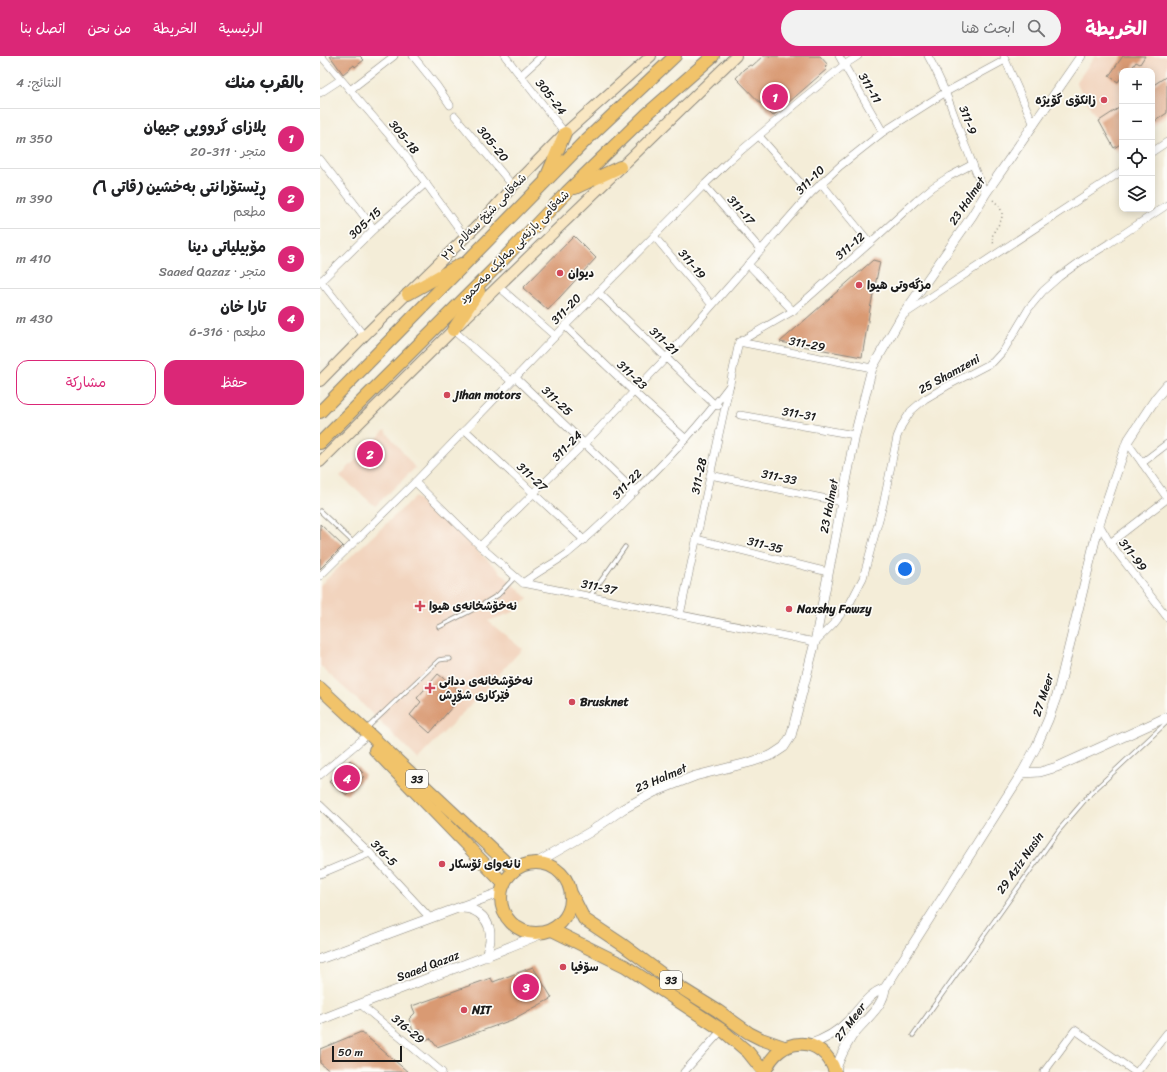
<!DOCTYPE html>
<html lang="ar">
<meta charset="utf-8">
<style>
:root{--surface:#fff;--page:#f2f2f2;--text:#202124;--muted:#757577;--line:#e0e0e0;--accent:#db2777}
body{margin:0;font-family:Sriracha,"Playpen Sans Arabic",sans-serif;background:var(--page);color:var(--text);direction:rtl}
.controls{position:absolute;right:12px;top:12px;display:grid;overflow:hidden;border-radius:8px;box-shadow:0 2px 10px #0003}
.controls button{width:36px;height:36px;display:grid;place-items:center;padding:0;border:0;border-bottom:1px solid var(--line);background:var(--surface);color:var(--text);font:20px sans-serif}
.scale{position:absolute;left:12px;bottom:10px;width:70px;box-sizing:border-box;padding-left:4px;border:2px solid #1c1c1c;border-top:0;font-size:11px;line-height:14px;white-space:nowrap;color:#1c1c1c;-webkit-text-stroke:3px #fdfcf7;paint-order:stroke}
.you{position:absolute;left:585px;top:513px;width:14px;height:14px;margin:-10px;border:3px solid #fff;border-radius:50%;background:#1a73e8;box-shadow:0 0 0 6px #1a73e833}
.badge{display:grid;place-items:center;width:26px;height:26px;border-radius:50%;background:var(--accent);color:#fff;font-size:13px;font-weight:700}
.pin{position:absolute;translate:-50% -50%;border:2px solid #fff;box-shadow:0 1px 4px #0006}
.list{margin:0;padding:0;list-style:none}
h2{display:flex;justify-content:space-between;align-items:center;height:52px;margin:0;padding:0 16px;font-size:17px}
h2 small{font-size:13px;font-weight:400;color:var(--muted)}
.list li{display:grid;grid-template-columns:26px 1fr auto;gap:12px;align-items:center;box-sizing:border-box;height:60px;padding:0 16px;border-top:1px solid var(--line)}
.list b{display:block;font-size:15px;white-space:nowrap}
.list p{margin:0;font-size:13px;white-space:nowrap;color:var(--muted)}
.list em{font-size:13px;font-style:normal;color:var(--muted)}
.actions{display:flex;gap:8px;padding:12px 16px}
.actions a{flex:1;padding:9px 0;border:1px solid var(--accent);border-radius:12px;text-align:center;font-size:14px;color:var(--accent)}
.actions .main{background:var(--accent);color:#fff}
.icon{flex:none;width:22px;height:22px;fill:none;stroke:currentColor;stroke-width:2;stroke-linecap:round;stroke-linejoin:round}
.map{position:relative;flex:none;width:847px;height:1016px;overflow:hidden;direction:ltr}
header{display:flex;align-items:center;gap:24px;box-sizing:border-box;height:56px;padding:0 20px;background:var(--accent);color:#fff}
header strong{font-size:19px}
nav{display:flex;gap:22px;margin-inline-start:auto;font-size:14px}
.search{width:280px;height:36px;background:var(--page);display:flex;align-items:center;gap:10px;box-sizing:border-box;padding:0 14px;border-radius:22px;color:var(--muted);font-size:15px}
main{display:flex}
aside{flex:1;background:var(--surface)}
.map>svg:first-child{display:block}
</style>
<header>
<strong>الخريطة</strong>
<div class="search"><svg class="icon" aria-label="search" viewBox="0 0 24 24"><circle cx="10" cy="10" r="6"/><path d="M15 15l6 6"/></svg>ابحث هنا</div>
<nav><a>الرئيسية</a><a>الخريطة</a><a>من نحن</a><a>اتصل بنا</a></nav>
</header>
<main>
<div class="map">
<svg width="847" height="1016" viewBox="0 0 847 1016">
<rect width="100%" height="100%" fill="#fdfcf7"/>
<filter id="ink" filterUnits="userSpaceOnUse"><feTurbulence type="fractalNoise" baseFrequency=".025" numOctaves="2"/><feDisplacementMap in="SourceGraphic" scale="8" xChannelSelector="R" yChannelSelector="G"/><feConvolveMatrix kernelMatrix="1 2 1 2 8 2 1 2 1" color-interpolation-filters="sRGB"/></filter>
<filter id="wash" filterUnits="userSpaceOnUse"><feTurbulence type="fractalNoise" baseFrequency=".012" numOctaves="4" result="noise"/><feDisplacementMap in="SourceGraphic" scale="16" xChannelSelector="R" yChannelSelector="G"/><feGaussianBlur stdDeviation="0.9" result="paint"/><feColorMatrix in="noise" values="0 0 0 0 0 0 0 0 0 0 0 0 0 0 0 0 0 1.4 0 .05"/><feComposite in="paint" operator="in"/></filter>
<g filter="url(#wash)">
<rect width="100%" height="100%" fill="#f4edd8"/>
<g fill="#f2d4be">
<path d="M 775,0 L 847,0 L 847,61 L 832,71 L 832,15 L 802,15 L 802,92 L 796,96 L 756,27 Z"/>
<path d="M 65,374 L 95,412 L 55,450 L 20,420 Z"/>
<path d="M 95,441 L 125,464 L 208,542 L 191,557 L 168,565 L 202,593 L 164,635 L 98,703 L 40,646 L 0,610 L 0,529 Z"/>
</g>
<g id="blocks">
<g fill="#d99a73">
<path d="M 10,0 L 40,0 L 44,4 L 35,11 L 34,9 L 23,18 Z"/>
<path d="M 443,0 L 500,0 L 508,9 L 505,11 L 507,13 L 453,60 L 416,22 L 424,13 L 430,9 L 432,10 Z"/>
<path d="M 803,0 L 825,0 L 820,8 L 816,6 L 810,15 L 802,15 L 802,20 L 798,26 L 789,20 Z"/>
<path d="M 847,20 L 847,57 L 832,67 L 832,30 Z"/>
<path d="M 802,50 L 802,87 L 794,92 L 779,65 Z"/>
<path d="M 254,180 L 276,202 L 228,254 L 203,232 Z"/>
<path d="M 553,204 L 560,206 L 550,253 L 542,301 L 460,286 Z"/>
<path d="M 0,468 L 23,490 L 0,513 Z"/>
<path d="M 118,618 L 143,638 L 110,677 L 90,659 L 101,646 L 97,642 Z"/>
<path d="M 30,704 L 45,719 L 27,739 L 9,726 Z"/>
<path d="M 213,911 L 232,942 L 197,961 L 197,962 L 117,991 L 110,982 L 106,984 L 101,974 L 93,975 L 89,963 L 95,957 L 92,950 L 171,922 L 173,926 Z"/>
<path d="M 41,976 L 88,1016 L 11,1016 L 0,1007 L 0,993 Z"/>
</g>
</g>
</g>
<g filter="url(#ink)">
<use href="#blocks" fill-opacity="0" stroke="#88847a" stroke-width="1"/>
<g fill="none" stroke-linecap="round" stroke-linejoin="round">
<defs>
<g id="service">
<path d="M 0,455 L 34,487"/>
<path d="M 270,540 L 305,491"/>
<path d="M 119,571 L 160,550 L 178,539 L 196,520"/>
<path d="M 46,673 L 119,604 L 125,603 L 130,603"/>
<path d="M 593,979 L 739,774 L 770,738 L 847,666"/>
</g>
<g id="minor">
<path d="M 1,0 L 80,92 L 145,181"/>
<path d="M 93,0 L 117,30 L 130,49"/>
<path d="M 185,0 L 245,77"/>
<path d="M 519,0 L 563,76"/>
<path d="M 608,0 C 624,28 634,59 645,89 C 652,105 657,122 666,137"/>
<path d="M 684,1 L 714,69"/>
<path d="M 200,20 L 222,0"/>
<path d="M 30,34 L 74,0"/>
<path d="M 0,37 L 20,24"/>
<path d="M 135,60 L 193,130"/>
<path d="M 439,80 L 490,138"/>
<path d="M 832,96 L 847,86"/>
<path d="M 0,103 L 54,173"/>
<path d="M 501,127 L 550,187"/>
<path d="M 384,129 L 441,194"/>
<path d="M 334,180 L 392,249"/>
<path d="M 428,208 L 473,255"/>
<path d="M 0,224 L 44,280"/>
<path d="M 0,226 L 54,173 L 106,127"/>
<path d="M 178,230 L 235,280"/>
<path d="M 278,236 L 395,349 L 398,350"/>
<path d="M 585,258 L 802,115"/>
<path d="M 245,270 L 314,336 L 366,383"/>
<path d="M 133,274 L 191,325"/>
<path d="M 419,286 L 473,255 L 550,187 L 596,145 L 613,131 L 630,120 L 653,108"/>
<path d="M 419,286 L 552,312"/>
<path d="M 195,321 L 315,436"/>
<path d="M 420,359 L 535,379"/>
<path d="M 145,374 L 264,484"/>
<path d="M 807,386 L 847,442"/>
<path d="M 822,407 L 847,388"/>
<path d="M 390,419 L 522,446"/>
<path d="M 95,426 L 160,490 L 203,527 L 495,586 L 513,568 L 530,547 L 543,522 L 563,449 L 577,381 L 582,369 L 591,355 L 605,343 L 627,330 L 673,306 L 684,294 L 709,252 L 723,235 L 739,221 L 761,205 L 788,188 L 847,149"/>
<path d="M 779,468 L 790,487 L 847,561"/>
<path d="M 376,483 L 508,516"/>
<path d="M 790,487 L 847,443"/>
<path d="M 160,490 L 265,387 L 346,302 L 490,138 L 520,110 L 563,76 L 626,36 L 685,4"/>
<path d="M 0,520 L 95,426 L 245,270 L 334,180 L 384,129 L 410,104 L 482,43 L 524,9 L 538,0"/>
<path d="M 203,527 C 217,516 233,508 247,498 C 269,480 290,460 310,440 C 346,406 380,369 410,329"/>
<path d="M 360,559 L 419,286"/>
<path d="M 0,719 L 44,682"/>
<path d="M 0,749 L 50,797 L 110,862"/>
<path d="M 0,818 L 50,797"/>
<path d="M 40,948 L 122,1016"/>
<path d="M 364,1016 L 402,974"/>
<path d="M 724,1016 L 755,974 L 815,1016"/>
<path d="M 817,1016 L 847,977"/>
</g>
<g id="tertiary">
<path d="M 702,717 L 720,716 L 737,711 L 847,661"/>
<path d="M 218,806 L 270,776 L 303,753 L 334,736 L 375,720 L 431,706 L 452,699 L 464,691 L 471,680 L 495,586 L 535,379 L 552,312 L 582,260 L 652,160 L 666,137 L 761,0"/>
<path d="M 142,852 C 158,852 172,865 170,883 C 170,889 167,895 166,901"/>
<path d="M 0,903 L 181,836"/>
<path d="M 0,964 C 74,934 150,908 223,877"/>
<path d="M 488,989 C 503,984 517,977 528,965 C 540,953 549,937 565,932"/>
<path d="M 515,1016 C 519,1003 525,991 532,980 C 543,965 564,951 565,932 L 702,717 L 716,691 L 728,664 L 738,636 L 779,468 L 807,386 L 836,342 L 847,329"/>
</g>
<g id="secondary">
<path d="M 0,325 L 44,280 L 166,161 L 193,130 L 245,77 L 331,0"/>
<path d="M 0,406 L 133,274 L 416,0"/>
</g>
<g id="primary">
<path d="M 0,632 L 194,814"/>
<path d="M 55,694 L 184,828"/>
<circle cx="216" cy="842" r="35"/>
<path d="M 252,839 L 264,863 L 303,889 L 361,932 L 398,955 L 429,977 L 441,983 L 464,991"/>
<path d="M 232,874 L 305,910 L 402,974 L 428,996 L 444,1016"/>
<path d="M 445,1016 C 458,979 503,978 515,1016"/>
</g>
<g id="trunk">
<path d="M 226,122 L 245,77"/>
<path d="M 255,132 L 300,111"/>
<path d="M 88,238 L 141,208"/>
<path d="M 133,274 L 159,235"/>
<path d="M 0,356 L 264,86 L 355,0"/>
<path d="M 0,387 L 175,212 L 247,136 L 327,58 L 393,0"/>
</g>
</defs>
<use href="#service" stroke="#88847a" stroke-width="5"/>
<use href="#minor" stroke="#88847a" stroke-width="8"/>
<use href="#tertiary" stroke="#88847a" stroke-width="10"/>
<use href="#secondary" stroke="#88847a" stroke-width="12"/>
<use href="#primary" stroke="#88847a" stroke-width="14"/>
<use href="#trunk" stroke="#88847a" stroke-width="14"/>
<path stroke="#88847a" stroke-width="1.5" stroke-dasharray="1 3" stroke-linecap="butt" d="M 673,144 C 676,147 680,150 681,154 C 687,169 665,174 675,190"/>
<use href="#service" stroke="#fff" stroke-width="3.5"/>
<use href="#minor" stroke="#fff" stroke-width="7"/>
<use href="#tertiary" stroke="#fff" stroke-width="9"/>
<use href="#secondary" stroke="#f9e7c3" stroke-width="10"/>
<use href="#primary" stroke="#f1c36a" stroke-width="12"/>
<use href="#trunk" stroke="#f1c36a" stroke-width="12"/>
</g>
</g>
<g fill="#d1495b" stroke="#fdfcf7" stroke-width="1.5">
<circle cx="784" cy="44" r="4"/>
<circle cx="240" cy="217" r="4"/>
<circle cx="539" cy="229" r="4"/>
<circle cx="127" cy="339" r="4"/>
<path d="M98 544h4v4h4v4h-4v4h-4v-4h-4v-4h4z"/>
<circle cx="469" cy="553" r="4"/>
<path d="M108 626h4v4h4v4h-4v4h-4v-4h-4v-4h4z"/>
<circle cx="252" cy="646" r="4"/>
<circle cx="122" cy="808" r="4"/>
<circle cx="243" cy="911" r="4"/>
<circle cx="144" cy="954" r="4"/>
</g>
<g text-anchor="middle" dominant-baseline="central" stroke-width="3.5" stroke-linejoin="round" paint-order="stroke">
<g fill="#fdfcf7" stroke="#605f5e" stroke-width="1">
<rect x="86" y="714" width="22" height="18" rx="3"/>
<rect x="340" y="915" width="22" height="18" rx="3"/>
</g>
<g font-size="11" font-weight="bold" fill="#1c1c1c">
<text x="97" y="723">33</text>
<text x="351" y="924">33</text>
</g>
<g font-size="12" fill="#1c1c1c" stroke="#fdfcf7">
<text transform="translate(550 32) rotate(60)">311-11</text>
<text transform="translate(231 41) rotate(52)">305-24</text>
<text transform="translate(648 64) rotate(69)">311-9</text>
<text transform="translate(84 81) rotate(51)">305-18</text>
<text transform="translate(173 88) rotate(51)">305-20</text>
<text transform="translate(490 124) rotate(-45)">311-10</text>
<text transform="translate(647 145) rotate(-56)">23 Halmet</text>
<text transform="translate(421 154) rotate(49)">311-17</text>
<text transform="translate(164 161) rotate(-46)">شەقامی شێخ سەلام ٣٣</text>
<text transform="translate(45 167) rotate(-43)">305-15</text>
<text transform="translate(530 190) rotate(-41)">311-12</text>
<text transform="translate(194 191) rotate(-46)">شەقامی بازنەیی مەلیک مەحمود</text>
<text transform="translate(372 208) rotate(50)">311-19</text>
<text transform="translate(246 253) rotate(-46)">311-20</text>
<text transform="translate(344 285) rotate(44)">311-21</text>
<text transform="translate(487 288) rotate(11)">311-29</text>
<text transform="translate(629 318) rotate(-29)">25 Shamzeni</text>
<text transform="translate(312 319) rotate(44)">311-23</text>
<text transform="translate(237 345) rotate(44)">311-25</text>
<text transform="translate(479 358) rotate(10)">311-31</text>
<text transform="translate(247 390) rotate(-45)">311-24</text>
<text transform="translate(379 420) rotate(-78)">311-28</text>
<text transform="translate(212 421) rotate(43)">311-27</text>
<text transform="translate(459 421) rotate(12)">311-33</text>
<text transform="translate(307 428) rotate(-45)">311-22</text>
<text transform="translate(509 450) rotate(-79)">23 Halmet</text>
<text transform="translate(445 489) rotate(14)">311-35</text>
<text transform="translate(813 499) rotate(52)">311-99</text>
<text transform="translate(279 531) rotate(12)">311-37</text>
<text transform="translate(723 639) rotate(-72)">27 Meer</text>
<text transform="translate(341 722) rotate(-23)">23 Halmet</text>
<text transform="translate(64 797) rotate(46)">316-5</text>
<text transform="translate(700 807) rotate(-55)">29 Aziz Nasin</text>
<text transform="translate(108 910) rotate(-21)">Saaed Qazaz</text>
<text transform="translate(530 966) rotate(-53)">27 Meer</text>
<text transform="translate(88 973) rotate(40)">316-29</text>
</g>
<g font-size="12" font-weight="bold" fill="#1c1c1c" stroke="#fdfcf7" text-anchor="start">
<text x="776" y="44" text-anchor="end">زانکۆی گۆیژە</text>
<text x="248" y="217">دیوان</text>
<text x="547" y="229">مزگەوتی هیوا</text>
<text x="135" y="339">jihan motors</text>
<text x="109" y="550">نەخۆشخانەی هیوا</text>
<text x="477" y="553">Naxshy Fawzy</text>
<text x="119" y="625">نەخۆشخانەی ددانی<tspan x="119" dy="14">فێرکاری شۆڕش</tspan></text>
<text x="260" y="646">Brusknet</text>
<text x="130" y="808">نانەوای ئۆسکار</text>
<text x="251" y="911">سۆفیا</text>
<text x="152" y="954">NIT</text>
</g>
</g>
</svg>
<div class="controls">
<button>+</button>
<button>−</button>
<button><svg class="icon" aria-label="locate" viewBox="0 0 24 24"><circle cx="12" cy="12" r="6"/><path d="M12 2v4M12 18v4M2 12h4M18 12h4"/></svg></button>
<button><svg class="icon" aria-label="layers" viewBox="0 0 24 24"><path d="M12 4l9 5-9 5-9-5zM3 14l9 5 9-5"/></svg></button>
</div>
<div class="scale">50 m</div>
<div class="you"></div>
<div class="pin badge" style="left:455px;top:41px">1</div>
<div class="pin badge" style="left:50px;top:398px">2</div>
<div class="pin badge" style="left:206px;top:931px">3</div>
<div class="pin badge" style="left:27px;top:722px">4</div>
</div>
<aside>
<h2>بالقرب منك<small>النتائج: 4</small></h2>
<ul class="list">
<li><span class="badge">1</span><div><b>پلازای گرووپی جیهان</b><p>متجر · 311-20</p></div><em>350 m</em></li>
<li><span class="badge">2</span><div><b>ڕێستۆرانتی بە‌خشین (قاتی ٦)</b><p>مطعم</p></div><em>390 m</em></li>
<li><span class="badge">3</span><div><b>مۆبیلیاتی دینا</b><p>متجر · Saaed Qazaz</p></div><em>410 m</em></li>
<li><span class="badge">4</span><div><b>تارا خان</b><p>مطعم · 316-6</p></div><em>430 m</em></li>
</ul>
<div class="actions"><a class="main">حفظ</a><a>مشاركة</a></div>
</aside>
</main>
